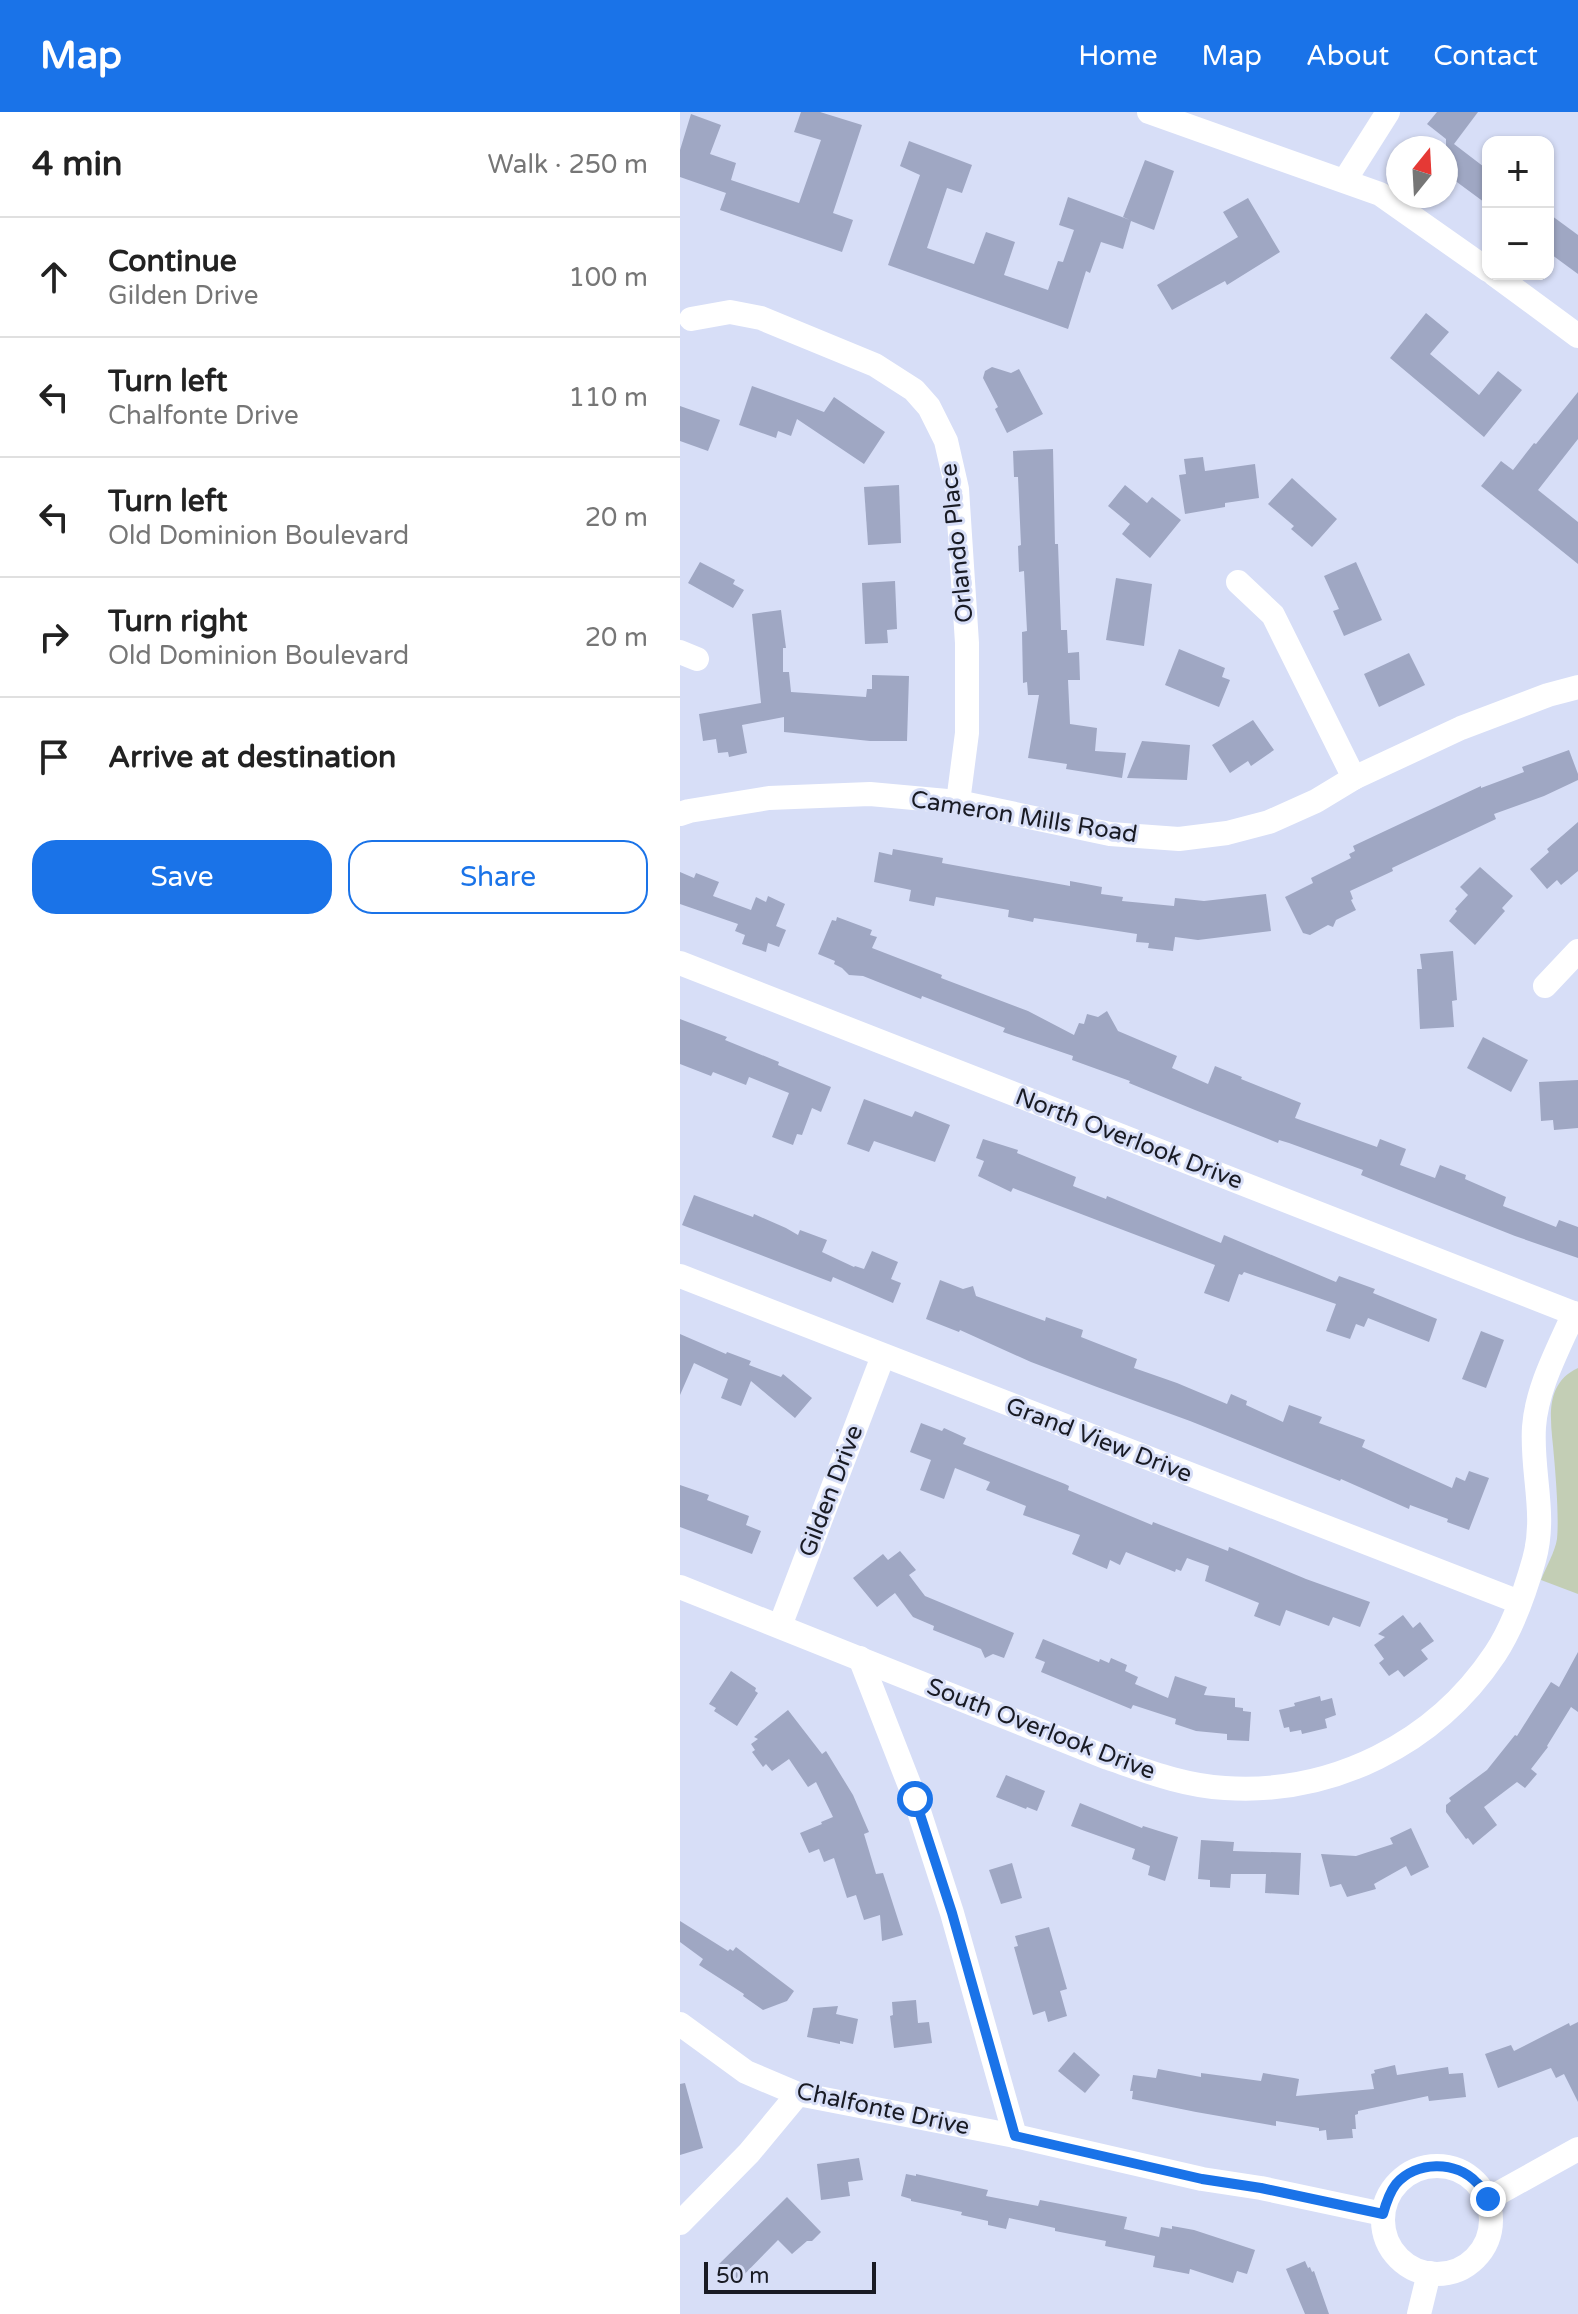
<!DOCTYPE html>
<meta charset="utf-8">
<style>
:root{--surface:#fff;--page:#f6f6f6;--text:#222;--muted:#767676;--line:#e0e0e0;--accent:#1a73e8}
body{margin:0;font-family:"Varela Round",sans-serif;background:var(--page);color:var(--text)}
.controls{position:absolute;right:24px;top:24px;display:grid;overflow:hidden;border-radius:16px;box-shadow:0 2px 6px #0004}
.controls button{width:72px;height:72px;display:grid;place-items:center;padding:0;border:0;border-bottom:2px solid var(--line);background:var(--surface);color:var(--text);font:40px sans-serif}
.compass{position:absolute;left:706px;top:24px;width:72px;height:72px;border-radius:50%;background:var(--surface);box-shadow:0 2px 6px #0004;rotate:18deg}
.scale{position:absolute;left:24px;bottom:20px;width:172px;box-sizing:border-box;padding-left:8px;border:4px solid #191b24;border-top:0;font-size:22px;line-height:28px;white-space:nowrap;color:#191b24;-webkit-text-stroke:6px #d7def7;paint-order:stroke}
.stop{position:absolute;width:24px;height:24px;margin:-18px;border:6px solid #1a73e8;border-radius:50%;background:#fff}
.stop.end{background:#1a73e8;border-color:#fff;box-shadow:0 2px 8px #0008}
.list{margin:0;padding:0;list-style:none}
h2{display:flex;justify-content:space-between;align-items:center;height:104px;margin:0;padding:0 32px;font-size:34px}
h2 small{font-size:26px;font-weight:400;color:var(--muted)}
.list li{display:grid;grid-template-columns:52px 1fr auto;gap:24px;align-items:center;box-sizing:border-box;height:120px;padding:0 32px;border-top:2px solid var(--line)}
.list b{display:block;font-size:30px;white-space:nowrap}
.list p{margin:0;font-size:26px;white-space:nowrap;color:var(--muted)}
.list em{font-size:26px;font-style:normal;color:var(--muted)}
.actions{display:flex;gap:16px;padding:24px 32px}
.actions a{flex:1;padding:18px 0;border:2px solid var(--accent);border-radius:24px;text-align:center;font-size:28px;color:var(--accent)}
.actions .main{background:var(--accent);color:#fff}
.icon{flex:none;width:44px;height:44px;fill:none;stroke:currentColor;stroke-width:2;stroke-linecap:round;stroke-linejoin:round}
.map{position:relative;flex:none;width:898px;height:2202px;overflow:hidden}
header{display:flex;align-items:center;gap:48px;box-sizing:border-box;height:112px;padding:0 40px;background:var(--accent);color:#fff}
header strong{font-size:38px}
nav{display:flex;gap:44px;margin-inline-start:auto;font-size:28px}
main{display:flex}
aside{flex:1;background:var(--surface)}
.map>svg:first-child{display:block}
</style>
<header>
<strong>Map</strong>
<nav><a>Home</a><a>Map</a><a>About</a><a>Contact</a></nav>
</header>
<main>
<aside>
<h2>4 min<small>Walk · 250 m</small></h2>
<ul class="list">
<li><svg class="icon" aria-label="ahead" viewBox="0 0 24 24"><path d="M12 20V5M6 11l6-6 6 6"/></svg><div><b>Continue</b><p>Gilden Drive</p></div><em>100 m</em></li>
<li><svg class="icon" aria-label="left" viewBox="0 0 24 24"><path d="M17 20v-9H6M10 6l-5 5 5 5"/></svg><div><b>Turn left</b><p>Chalfonte Drive</p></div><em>110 m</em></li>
<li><svg class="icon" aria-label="left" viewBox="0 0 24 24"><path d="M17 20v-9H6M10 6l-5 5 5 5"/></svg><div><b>Turn left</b><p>Old Dominion Boulevard</p></div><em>20 m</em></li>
<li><svg class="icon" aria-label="right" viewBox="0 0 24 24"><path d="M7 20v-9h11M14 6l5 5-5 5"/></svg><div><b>Turn right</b><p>Old Dominion Boulevard</p></div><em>20 m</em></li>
<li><svg class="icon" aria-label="arrive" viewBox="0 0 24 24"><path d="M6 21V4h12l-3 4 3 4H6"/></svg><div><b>Arrive at destination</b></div></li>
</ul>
<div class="actions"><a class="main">Save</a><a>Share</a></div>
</aside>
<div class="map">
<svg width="898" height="2202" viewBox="0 0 898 2202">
<rect width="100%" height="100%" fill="#d7def7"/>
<path fill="#c3ceb5" d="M 898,1256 L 898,1482 L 861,1468 C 866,1455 875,1440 877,1427 C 879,1406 876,1367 874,1345 C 872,1314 861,1273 898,1256 Z"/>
<g fill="#9fa7c3">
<path d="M 121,0 L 140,0 L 182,13 L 153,101 L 173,108 L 162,140 L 40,98 L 46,81 L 0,65 L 0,38 L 11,2 L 41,13 L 30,42 L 56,51 L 51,68 L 119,91 L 141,28 L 114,20 Z"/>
<path d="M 757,0 L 798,0 L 774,32 L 808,58 L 808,93 L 766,62 L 766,27 L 747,12 Z"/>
<path d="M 229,29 L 292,53 L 282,81 L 267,76 L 247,136 L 294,152 L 306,120 L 335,130 L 324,163 L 368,178 L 378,149 L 383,150 L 394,118 L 379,113 L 388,85 L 450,108 L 443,105 L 465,48 L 494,59 L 474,118 L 451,109 L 443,137 L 421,130 L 410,161 L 406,159 L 388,217 L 208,153 L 240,63 L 220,54 Z"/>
<path d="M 568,86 L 600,140 L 547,173 L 545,169 L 492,198 L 477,173 L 558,125 L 543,100 Z"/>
<path d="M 868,101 L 898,123 L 898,162 L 868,140 Z"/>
<path d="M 746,201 L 769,220 L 750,242 L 799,283 L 818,259 L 842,278 L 804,325 L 710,246 Z"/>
<path d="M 312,255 L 331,261 L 339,257 L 363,302 L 327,321 L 315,297 L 318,295 L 303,266 L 305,259 Z"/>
<path d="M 72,274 L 144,300 L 154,285 L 205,320 L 184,352 L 117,307 L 111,324 L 98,319 L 96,326 L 59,313 Z"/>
<path d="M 898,280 L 898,327 L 858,378 L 898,410 L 898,452 L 801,374 L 821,349 L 833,358 L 854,331 L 856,332 Z"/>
<path d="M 0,294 L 40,308 L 28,339 L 0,329 Z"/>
<path d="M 373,337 L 375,432 L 378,432 L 381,518 L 387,518 L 388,541 L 399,540 L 400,568 L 388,568 L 390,612 L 417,616 L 415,639 L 446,641 L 442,666 L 386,657 L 387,652 L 348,646 L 359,583 L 348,583 L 347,570 L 343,571 L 342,520 L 347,519 L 344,459 L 339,460 L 338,434 L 341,433 L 338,365 L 334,365 L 333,339 Z"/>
<path d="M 523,345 L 525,359 L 575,352 L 579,386 L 545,391 L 545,395 L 505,402 L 499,363 L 506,362 L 504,347 Z"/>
<path d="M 612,366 L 657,407 L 632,435 L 611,417 L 614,414 L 588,392 Z"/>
<path d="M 219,373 L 221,431 L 188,433 L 184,375 Z"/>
<path d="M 445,373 L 467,391 L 472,385 L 501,408 L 470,446 L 442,422 L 450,412 L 428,394 Z"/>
<path d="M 20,450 L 55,468 L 53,472 L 64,478 L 53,496 L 8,471 Z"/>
<path d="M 676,450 L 702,508 L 664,524 L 653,499 L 659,497 L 644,464 Z"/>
<path d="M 436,466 L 472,472 L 464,534 L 426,528 Z"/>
<path d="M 215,469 L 217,517 L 207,518 L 208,531 L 185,532 L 182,471 Z"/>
<path d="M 101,498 L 106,536 L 103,536 L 103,560 L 109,560 L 111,580 L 186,585 L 187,577 L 192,577 L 192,563 L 229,564 L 227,629 L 190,629 L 104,620 L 104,605 L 62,613 L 67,641 L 49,645 L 48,640 L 38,641 L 36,627 L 23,629 L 19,602 L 81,591 L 72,502 Z"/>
<path d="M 499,537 L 545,556 L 542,565 L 550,568 L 539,595 L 485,573 Z"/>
<path d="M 729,541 L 745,573 L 699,595 L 684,562 Z"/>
<path d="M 573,608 L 594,638 L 571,654 L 568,649 L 550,661 L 532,633 Z"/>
<path d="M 462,629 L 510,633 L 507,668 L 447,666 Z"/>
<path d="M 889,638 L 898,662 L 898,668 L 864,684 L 814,702 L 816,707 L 712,756 L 713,759 L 670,779 L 673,787 L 671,788 L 676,798 L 656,808 L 653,815 L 648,813 L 630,823 L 623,821 L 605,785 L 633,771 L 631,766 L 671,746 L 669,742 L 675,739 L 673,734 L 801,674 L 801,676 L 844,660 L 842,655 Z"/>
<path d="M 898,710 L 898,759 L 881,773 L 877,768 L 867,777 L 850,757 L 869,740 L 867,737 Z"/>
<path d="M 213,737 L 263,746 L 262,751 L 390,774 L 390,769 L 422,775 L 421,782 L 443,785 L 442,789 L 494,794 L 495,786 L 524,789 L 586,782 L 591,819 L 518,828 L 495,825 L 493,839 L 468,836 L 469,831 L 456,830 L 457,822 L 354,806 L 353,810 L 328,805 L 329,798 L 256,785 L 254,794 L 229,789 L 231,778 L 194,770 L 199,740 L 212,743 Z"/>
<path d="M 800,755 L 833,784 L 822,796 L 825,799 L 795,833 L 769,809 L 777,799 L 775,797 L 788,783 L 780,775 Z"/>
<path d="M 0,760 L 14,766 L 16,761 L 39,770 L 33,784 L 71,798 L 76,785 L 86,790 L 88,784 L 105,792 L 96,814 L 106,818 L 99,835 L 88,831 L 86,840 L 62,832 L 65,823 L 55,819 L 58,812 L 0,792 Z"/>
<path d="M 157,805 L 192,818 L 190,823 L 197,825 L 192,836 L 262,863 L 261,866 L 348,899 L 394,923 L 399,911 L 404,912 L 407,902 L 418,905 L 427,899 L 438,919 L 497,944 L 492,956 L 528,972 L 535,954 L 562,965 L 561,967 L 621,991 L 615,1006 L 697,1035 L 700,1027 L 726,1037 L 720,1053 L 755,1066 L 760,1053 L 786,1063 L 785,1067 L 826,1085 L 823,1094 L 876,1115 L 879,1108 L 898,1115 L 898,1146 L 835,1124 L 681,1063 L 683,1058 L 609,1031 L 599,1028 L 598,1031 L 515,998 L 449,971 L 450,969 L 392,948 L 393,944 L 323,920 L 325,916 L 242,884 L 241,887 L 183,864 L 169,863 L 162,856 L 154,852 L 155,849 L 138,842 L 152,808 L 156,809 Z"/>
<path d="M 773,839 L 777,888 L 772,889 L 774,915 L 740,917 L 737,857 L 742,857 L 740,842 Z"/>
<path d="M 0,907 L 47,925 L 45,928 L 99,950 L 98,953 L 151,975 L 141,1000 L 132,996 L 122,1023 L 117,1022 L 113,1033 L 92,1025 L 109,981 L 69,965 L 66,973 L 33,960 L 31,964 L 0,952 Z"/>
<path d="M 803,925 L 848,948 L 831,980 L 787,956 Z"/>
<path d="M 898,968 L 898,1016 L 874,1018 L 873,1008 L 861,1009 L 859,970 Z"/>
<path d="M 184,987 L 232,1005 L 235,999 L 270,1013 L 255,1050 L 194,1029 L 189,1040 L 167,1032 Z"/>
<path d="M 303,1027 L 338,1038 L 337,1041 L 396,1065 L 393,1074 L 426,1087 L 427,1084 L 541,1131 L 544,1123 L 656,1170 L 659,1164 L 695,1177 L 693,1181 L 757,1207 L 749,1230 L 688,1206 L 684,1215 L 676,1212 L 670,1227 L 646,1219 L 656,1192 L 564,1160 L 562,1163 L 559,1162 L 549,1190 L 524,1181 L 535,1153 L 333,1076 L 331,1080 L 298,1064 L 304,1049 L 296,1046 Z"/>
<path d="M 14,1083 L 73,1105 L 74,1102 L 106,1116 L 118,1123 L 120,1118 L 147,1128 L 142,1140 L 174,1155 L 175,1154 L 184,1157 L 192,1139 L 218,1150 L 211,1167 L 221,1171 L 213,1191 L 153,1165 L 151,1170 L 2,1113 Z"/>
<path d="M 260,1168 L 283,1177 L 293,1174 L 296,1184 L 365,1209 L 366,1205 L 403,1218 L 401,1225 L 457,1247 L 454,1256 L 497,1271 L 547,1292 L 551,1282 L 567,1289 L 566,1293 L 603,1310 L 609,1293 L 642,1305 L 639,1311 L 685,1328 L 682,1335 L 772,1376 L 776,1365 L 785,1369 L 789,1359 L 809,1366 L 789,1418 L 767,1410 L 768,1407 L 730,1393 L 729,1397 L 661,1367 L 660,1369 L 510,1309 L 417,1275 L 351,1250 L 280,1218 L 279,1220 L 246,1207 Z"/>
<path d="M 801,1219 L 824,1228 L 806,1276 L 782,1267 Z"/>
<path d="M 0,1222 L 46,1242 L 47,1240 L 71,1249 L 69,1253 L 101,1265 L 103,1262 L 132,1286 L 115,1306 L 71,1269 L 61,1294 L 41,1286 L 48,1267 L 14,1251 L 0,1283 Z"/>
<path d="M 241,1311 L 262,1319 L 264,1316 L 286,1326 L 283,1332 L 385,1372 L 389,1374 L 388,1378 L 472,1413 L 473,1410 L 548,1439 L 549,1435 L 626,1467 L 690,1490 L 680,1515 L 653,1505 L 649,1514 L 606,1498 L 600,1514 L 574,1504 L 579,1491 L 525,1469 L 529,1454 L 507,1446 L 501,1459 L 496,1457 L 495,1460 L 446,1440 L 440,1453 L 430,1448 L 427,1457 L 392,1442 L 400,1423 L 343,1403 L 346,1394 L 306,1378 L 310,1370 L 275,1356 L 264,1387 L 240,1378 L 251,1348 L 230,1340 Z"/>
<path d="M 0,1373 L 29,1383 L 27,1388 L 69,1404 L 66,1413 L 81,1419 L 72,1442 L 0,1415 Z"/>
<path d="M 220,1439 L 236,1458 L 229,1463 L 245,1484 L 334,1521 L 324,1546 L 313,1542 L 305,1546 L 301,1537 L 253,1518 L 254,1514 L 233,1505 L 215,1481 L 197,1495 L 173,1466 L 203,1442 L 208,1448 Z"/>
<path d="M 723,1503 L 733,1516 L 740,1510 L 754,1529 L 741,1538 L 748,1547 L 724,1565 L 718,1558 L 709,1564 L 699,1551 L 704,1547 L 694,1533 L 705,1525 L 698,1522 Z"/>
<path d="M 363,1527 L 419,1550 L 420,1547 L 429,1551 L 431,1546 L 447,1553 L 445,1559 L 458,1565 L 455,1572 L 488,1586 L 495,1564 L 527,1575 L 524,1583 L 555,1586 L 555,1595 L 563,1596 L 563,1599 L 571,1600 L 569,1629 L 547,1628 L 547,1622 L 516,1619 L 495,1612 L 496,1607 L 453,1593 L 451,1597 L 361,1560 L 365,1550 L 355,1546 Z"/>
<path d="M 898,1540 L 898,1600 L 891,1595 L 867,1634 L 868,1635 L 851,1657 L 857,1662 L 845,1676 L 837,1670 L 804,1695 L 817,1713 L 793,1733 L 788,1726 L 786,1727 L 766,1700 L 766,1693 L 771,1689 L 769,1686 L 807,1658 L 835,1623 L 837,1624 L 871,1570 L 879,1575 Z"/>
<path d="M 51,1559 L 76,1576 L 75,1579 L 78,1581 L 57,1614 L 34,1599 L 36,1596 L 29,1592 Z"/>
<path d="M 640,1584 L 641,1589 L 652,1586 L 656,1603 L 645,1607 L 647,1616 L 622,1622 L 621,1618 L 610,1620 L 609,1615 L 604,1616 L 599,1598 L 615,1594 L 614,1591 Z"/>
<path d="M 108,1598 L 142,1642 L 146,1639 L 173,1683 L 189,1720 L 184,1722 L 196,1762 L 203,1761 L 223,1823 L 202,1829 L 200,1803 L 184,1808 L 176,1783 L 167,1786 L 154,1746 L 144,1750 L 139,1737 L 129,1741 L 120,1721 L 142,1712 L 141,1710 L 153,1705 L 136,1670 L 128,1675 L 109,1647 L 92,1659 L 86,1652 L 83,1655 L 72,1640 L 75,1638 L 71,1632 L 78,1627 L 74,1625 Z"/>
<path d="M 326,1663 L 365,1679 L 357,1699 L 347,1695 L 346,1697 L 316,1685 Z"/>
<path d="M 400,1691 L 462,1716 L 463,1714 L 498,1725 L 485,1769 L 468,1763 L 470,1754 L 452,1747 L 455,1737 L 391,1714 Z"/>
<path d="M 731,1716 L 749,1755 L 731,1764 L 726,1754 L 694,1772 L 696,1777 L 667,1785 L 661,1772 L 650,1775 L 641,1742 L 676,1744 L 713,1732 L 710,1726 Z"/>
<path d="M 521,1728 L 554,1730 L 553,1739 L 621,1741 L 619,1783 L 585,1781 L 586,1762 L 551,1762 L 550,1776 L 530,1775 L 530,1768 L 518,1767 Z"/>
<path d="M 332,1751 L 342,1786 L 321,1792 L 309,1758 Z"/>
<path d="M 0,1809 L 48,1839 L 50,1837 L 53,1839 L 56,1835 L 114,1879 L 107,1889 L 83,1898 L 63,1884 L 64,1882 L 19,1853 L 23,1847 L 0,1830 Z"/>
<path d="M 369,1815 L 387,1877 L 380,1879 L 387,1904 L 368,1910 L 365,1899 L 353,1903 L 334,1835 L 338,1834 L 335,1824 Z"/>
<path d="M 236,1888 L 238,1911 L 249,1910 L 252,1931 L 214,1936 L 210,1904 L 213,1903 L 212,1890 Z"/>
<path d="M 158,1894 L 156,1902 L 178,1907 L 173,1932 L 160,1929 L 160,1932 L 127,1925 L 133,1896 Z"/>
<path d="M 898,1910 L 898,1990 L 884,1962 L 876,1966 L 871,1956 L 818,1976 L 805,1942 L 831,1933 L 834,1939 L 889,1911 L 890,1914 Z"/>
<path d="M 394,1940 L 420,1963 L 405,1981 L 378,1959 Z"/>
<path d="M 715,1953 L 717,1963 L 768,1955 L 769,1962 L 783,1961 L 786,1985 L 749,1989 L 748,1984 L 678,1999 L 678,2002 L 675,2003 L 676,2017 L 672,2017 L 673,2026 L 647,2028 L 646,2018 L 639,2019 L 639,2016 L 596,2009 L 596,2014 L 516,2000 L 452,1987 L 453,1979 L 450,1979 L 453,1963 L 476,1966 L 478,1957 L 521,1965 L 521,1961 L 581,1969 L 583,1961 L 614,1966 L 619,1967 L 616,1984 L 694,1977 L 691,1962 L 695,1961 L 694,1958 Z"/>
<path d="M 5,1971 L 23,2036 L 0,2043 L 0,1972 Z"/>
<path d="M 179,2046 L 183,2068 L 168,2070 L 170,2084 L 141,2088 L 137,2052 Z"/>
<path d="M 226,2062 L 236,2064 L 236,2062 L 308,2078 L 306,2084 L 358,2094 L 360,2088 L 447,2105 L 444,2117 L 479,2125 L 481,2115 L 492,2117 L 492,2114 L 514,2118 L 575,2138 L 567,2162 L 557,2159 L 553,2171 L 510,2157 L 509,2162 L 473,2155 L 475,2144 L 425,2134 L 426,2129 L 375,2119 L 375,2116 L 329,2106 L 326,2117 L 308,2113 L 308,2109 L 281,2103 L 282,2100 L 231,2089 L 231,2087 L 221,2084 Z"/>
<path d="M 107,2085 L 141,2120 L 132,2129 L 127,2129 L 112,2142 L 98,2128 L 54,2173 L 36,2155 Z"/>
<path d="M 625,2149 L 628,2156 L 630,2155 L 632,2160 L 634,2159 L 649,2202 L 625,2202 L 606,2157 Z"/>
</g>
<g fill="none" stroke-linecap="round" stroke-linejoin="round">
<g stroke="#fff" stroke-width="24">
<path d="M 469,0 L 700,82 L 808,158"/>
<path d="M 665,68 L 708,0"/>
<path d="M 814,162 L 898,224"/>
<path d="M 11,207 L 50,200 L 81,206 L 195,253 L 234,278 L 249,295 L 266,329 L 277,377 L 287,531 L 287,621 L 278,690"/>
<path d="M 558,470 L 593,503 L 674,666"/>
<path d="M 0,540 L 17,547"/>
<path d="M 0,702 L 9,699 L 89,686 L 190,682 L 278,690 L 430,722 L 499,727 L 547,721 L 589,710 L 636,689 L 674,666 L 781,616 L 868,583 L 898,575"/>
<path d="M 0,851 L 898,1203"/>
<path d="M 865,874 L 898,839"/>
<path d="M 0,1164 L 839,1490"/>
<path d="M 0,1475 L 428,1646 C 466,1659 504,1674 545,1676 C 652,1683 755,1632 815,1542 C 833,1515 845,1480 854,1448 C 867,1403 851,1360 854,1315 C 857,1275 878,1238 894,1201"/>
<path d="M 100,1514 L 203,1244"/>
<path d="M 180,1546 L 235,1687 L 272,1801 L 335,2024"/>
<path d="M 0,1912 L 66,1960 L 118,1982 L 335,2024 L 522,2067 L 581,2076 L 703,2102"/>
<circle cx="757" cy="2108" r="54"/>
<path d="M 808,2087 L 898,2037"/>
<path d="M 0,2111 L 69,2041 L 118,1982"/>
<path d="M 739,2202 L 749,2161"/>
</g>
</g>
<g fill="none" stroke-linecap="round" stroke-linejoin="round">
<path stroke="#1a73e8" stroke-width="10" d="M 235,1687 L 272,1801 L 335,2024 L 522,2067 L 581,2076 L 703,2102 C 706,2091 709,2081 716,2072 C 736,2049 776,2048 797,2071 C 802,2075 805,2082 808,2087"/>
</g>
<g text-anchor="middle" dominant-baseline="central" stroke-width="6" stroke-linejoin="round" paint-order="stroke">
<g font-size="24" fill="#191b24" stroke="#d7def7">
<text transform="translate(277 431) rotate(-96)">Orlando Place</text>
<text transform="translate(344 705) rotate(9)">Cameron Mills Road</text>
<text transform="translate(449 1027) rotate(21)">North Overlook Drive</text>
<text transform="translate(419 1328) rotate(21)">Grand View Drive</text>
<text transform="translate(151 1379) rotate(-69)">Gilden Drive</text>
<text transform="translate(361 1617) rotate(21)">South Overlook Drive</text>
<text transform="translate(203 1997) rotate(12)">Chalfonte Drive</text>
</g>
</g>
</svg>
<div class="controls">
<button>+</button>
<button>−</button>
</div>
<svg class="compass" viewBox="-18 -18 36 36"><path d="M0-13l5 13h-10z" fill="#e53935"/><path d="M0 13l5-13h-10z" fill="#767676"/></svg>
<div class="scale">50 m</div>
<div class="stop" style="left:235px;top:1687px"></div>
<div class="stop end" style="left:808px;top:2087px"></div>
</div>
</main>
